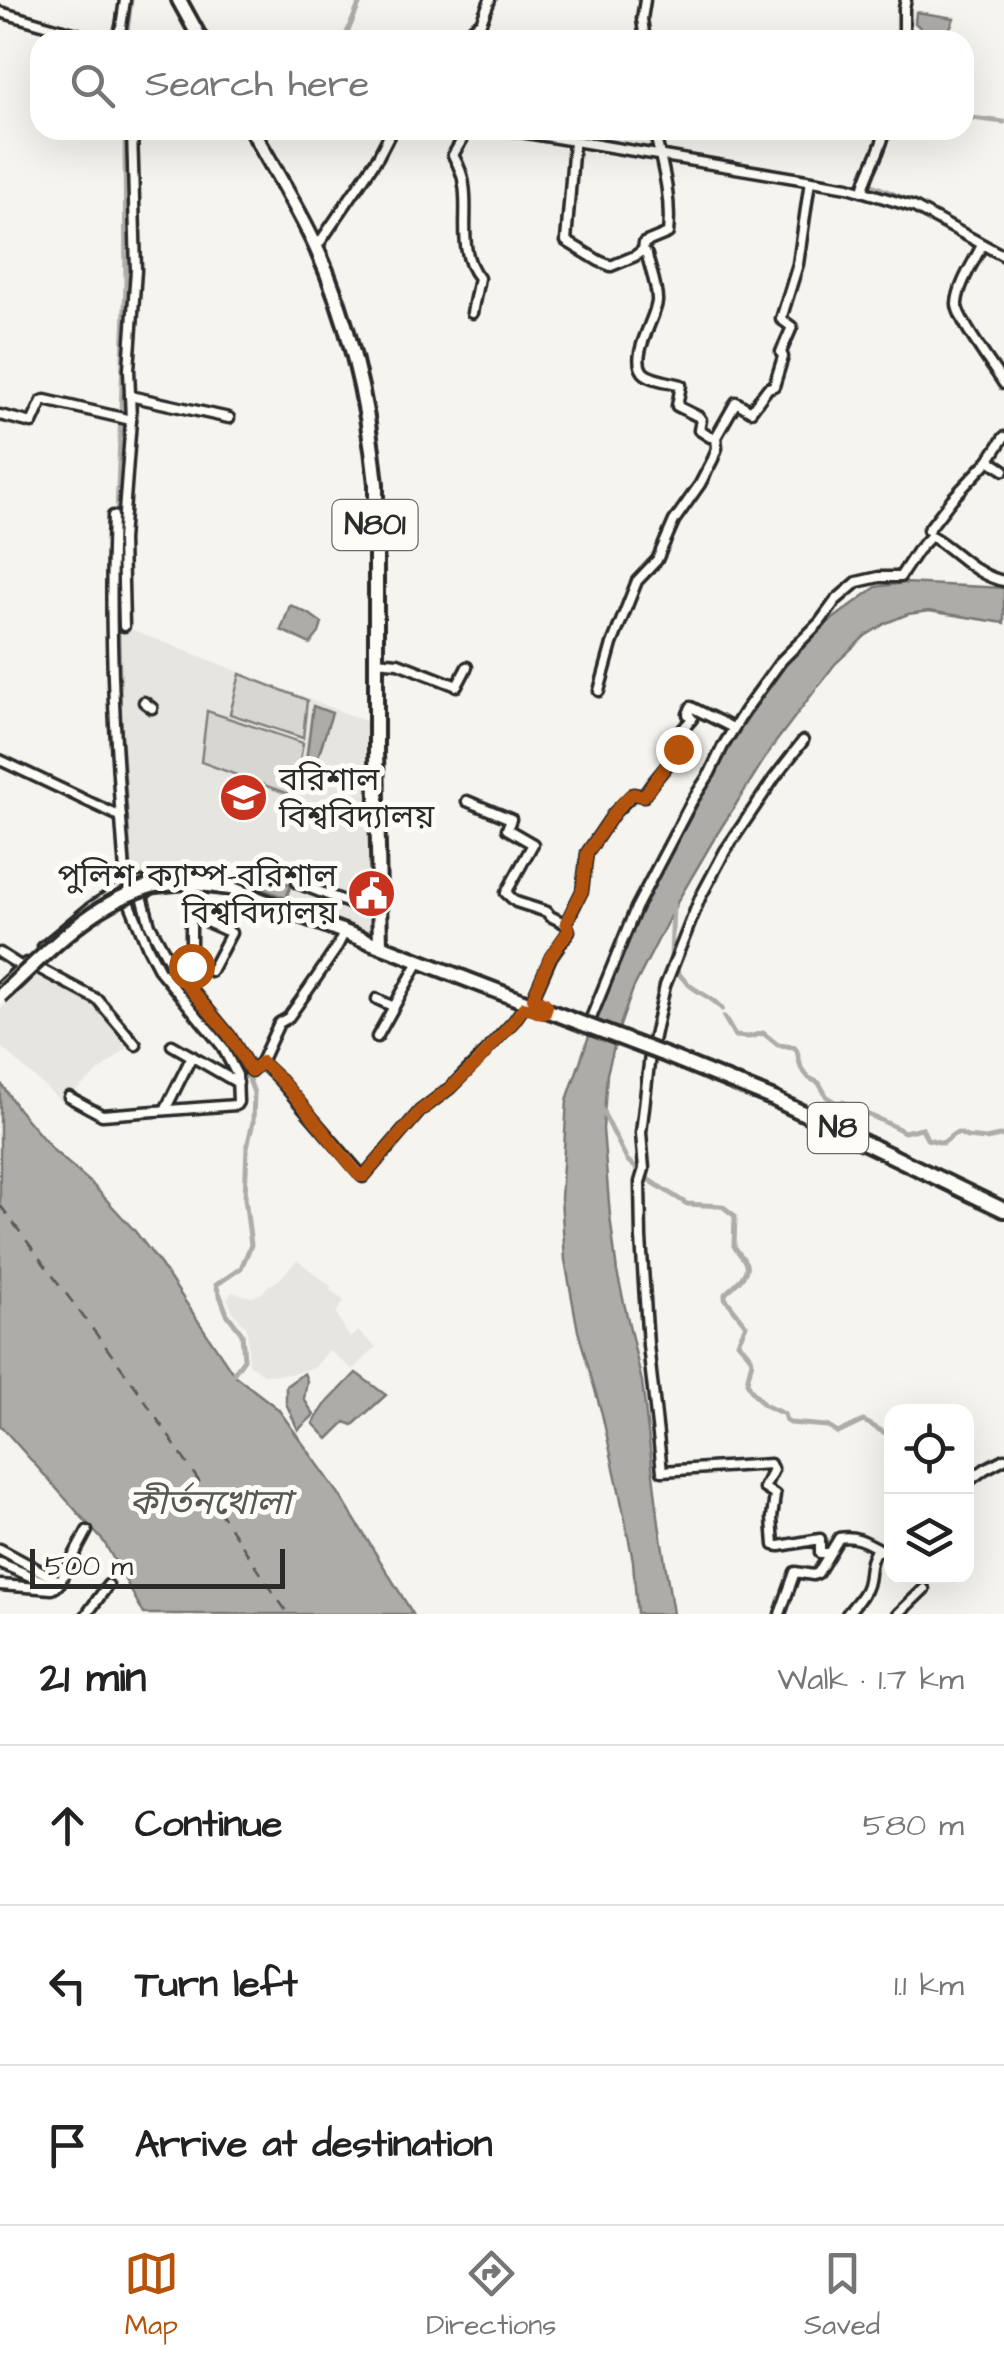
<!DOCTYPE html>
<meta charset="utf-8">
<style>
:root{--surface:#fff;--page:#f6f6f6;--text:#222;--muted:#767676;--line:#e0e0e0;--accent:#b45309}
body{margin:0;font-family:"Architects Daughter","Noto Sans Bengali",sans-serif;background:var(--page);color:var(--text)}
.controls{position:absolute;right:30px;bottom:30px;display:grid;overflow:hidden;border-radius:20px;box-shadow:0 10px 40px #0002}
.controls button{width:90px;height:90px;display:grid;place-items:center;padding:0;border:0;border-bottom:2px solid var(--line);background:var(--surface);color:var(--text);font:50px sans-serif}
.scale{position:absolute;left:30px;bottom:25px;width:255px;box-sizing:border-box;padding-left:10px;border:5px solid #2b2b2b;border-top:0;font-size:28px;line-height:35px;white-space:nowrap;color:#2b2b2b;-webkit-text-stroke:8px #fdfcf7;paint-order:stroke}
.stop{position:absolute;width:30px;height:30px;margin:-22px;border:8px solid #b45309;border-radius:50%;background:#fff}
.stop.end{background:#b45309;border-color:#fff;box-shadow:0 2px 10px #0008}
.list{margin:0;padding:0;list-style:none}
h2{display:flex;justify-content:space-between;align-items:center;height:130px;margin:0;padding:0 40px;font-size:42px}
h2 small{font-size:32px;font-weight:400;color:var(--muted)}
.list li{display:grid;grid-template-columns:65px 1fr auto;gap:30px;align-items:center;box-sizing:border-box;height:160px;padding:0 40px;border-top:2px solid var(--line)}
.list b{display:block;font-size:38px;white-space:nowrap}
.list em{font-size:32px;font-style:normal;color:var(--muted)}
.icon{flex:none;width:55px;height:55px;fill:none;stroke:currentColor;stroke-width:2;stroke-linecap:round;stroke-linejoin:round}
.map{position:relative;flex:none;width:1004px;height:1614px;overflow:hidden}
.search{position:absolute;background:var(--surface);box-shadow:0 10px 40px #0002;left:30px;right:30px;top:30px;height:110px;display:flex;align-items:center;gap:25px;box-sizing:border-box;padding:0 35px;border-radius:30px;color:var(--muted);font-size:38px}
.sheet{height:610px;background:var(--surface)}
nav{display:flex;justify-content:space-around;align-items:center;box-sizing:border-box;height:140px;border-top:2px solid var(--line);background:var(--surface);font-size:28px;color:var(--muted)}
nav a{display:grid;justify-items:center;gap:5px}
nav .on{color:var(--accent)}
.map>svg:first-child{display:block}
</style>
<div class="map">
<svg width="1004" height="1614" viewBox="0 0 1004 1614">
<rect width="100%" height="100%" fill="#f5f4ef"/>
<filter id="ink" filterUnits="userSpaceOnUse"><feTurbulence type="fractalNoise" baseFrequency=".01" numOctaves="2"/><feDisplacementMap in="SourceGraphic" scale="20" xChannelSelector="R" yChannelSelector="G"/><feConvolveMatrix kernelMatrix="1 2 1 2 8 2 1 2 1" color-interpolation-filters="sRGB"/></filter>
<g filter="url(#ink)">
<g fill="#e6e5e0">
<path d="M 112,622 L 368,722 L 370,931 L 239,883 L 190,873 L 127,875 Z"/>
<path d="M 41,971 L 93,999 L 133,1043 L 62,1102 L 0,1046 L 0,1009 Z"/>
<path d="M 297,1260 L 332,1287 L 330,1290 L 344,1301 L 336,1313 L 350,1338 L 358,1331 L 376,1347 L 353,1370 L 329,1350 L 315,1367 L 291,1374 L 265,1375 L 249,1364 L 247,1328 L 235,1315 L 227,1299 L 232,1292 L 252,1297 L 262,1293 L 268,1286 L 279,1280 Z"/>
</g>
<g fill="#d7d6d2" stroke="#81807e" stroke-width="2.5">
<path d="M 240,674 L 307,700 L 303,738 L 230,714 Z"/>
<path d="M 207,711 L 303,743 L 294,796 L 201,762 Z"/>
</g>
<g fill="#adaca9" stroke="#797877" stroke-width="2.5">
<path d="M 916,12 L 954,18 L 947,36 L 928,35 L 915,23 Z"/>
<path d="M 903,583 L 1004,588 L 1004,623 L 929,611 L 908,614 L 886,623 L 865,636 L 835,664 L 772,747 L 714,839 L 680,897 L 633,989 L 618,1031 L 607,1074 L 603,1129 L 610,1216 L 617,1272 L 642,1382 L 659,1524 L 673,1614 L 637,1614 L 633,1561 L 620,1495 L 602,1414 L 578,1331 L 565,1260 L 561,1198 L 567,1100 L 603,995 L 652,887 L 753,704 L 787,659 L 822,627 L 876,587 Z"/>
<path d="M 290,605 L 311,615 L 322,623 L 319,633 L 310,644 L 281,630 Z"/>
<path d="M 313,706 L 332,713 L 316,763 L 306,761 Z"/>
<path d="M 251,869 L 291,885 L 286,898 L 246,883 Z"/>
<path d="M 0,1082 L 18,1109 L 53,1150 L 91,1183 L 134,1230 L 161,1265 L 234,1375 L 278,1409 L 339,1494 L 413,1614 L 144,1614 L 104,1542 L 0,1425 Z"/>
<path d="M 304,1373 L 307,1381 L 304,1399 L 314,1415 L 298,1430 L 286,1403 L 286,1386 Z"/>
<path d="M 356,1373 L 386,1395 L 353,1425 L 345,1422 L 328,1439 L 313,1423 L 325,1405 Z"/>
</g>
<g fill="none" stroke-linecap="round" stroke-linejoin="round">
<g stroke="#adaca9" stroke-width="5">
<path d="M 907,17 L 910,40"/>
<path d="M 126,40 L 131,0"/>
<path d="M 344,40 L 361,0"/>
<path d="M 964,117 L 1004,122"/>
<path d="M 125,130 L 126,284 L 116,540 L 120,724 L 131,880 L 134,895 L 152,943 L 237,1054"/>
<path d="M 874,170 L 870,184 L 920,205 L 937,216"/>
<path d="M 671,959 L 673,905"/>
<path d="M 674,968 C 676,970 684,980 686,982 C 698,994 712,996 722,1009"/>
<path d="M 724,1017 L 735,1036 L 749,1037 L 763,1033 L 778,1045 L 794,1047 L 797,1051 L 801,1068 L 809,1078 L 819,1083 L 827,1097 L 836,1103 L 843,1102 C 862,1114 885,1120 904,1132 L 922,1128 L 927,1139 L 943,1143 L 954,1134 L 959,1133 L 967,1137 L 986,1139 L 1004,1135"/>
<path d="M 602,1110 L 627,1160 L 649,1180 L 687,1204 L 722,1206 L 735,1216 L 734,1246 C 737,1251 741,1255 744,1260 C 753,1273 734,1285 725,1294 L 725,1298 L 746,1325 L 738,1342 C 758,1365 752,1354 747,1382 L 751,1390 L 764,1405 L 784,1414 L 786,1421 L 790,1423 L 827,1426 L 838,1433 L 863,1421 C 874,1425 880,1433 892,1435"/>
<path d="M 231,1377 L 244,1359 L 242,1334 L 227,1314 L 216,1285 L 241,1268 L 251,1245 L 245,1198 L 247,1147 L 253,1122 L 254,1093 L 243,1063"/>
</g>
<path stroke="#585857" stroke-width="2.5" stroke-dasharray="12 10" stroke-linecap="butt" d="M 0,1205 L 135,1386 L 288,1614"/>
<defs>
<g id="minor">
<path d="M 0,12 L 98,40"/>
<path d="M 115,40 L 121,27 L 125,0"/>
<path d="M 462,40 L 470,30 L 481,22 L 490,0"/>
<path d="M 645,40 L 642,19 L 645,0"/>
<path d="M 904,40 L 904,8 L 906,0"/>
<path d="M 468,130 L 453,155 C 458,164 463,174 464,185 C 469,215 457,252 479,278 L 472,313"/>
<path d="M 509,130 L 848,187 L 914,207 L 1004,256"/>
<path d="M 654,130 C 662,164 672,197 668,233 L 644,243 L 643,250 L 647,255 C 650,269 658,288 657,302 C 655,319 630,356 643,372 C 650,380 671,382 681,385 L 677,406 L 699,417 L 701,420 L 699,430 L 710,437 L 716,437 L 736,402 L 751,411 L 768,388 L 774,386 L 783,357 L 781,352 L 792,327 L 781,319 L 798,264 L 810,181"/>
<path d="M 574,142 L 566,241 L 599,261 L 611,266 L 635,256 L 643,250"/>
<path d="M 863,191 C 867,170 882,151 885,130"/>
<path d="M 982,245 C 974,262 959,283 957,303 C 955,316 994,368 1004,384"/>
<path d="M 316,248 L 378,157 L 392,130"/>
<path d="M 130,396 L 229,418"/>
<path d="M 0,415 L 32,423 L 42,401 L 45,400 L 131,420"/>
<path d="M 1004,437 L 989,460 L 1004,470"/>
<path d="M 113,516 C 108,640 116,761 126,884"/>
<path d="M 928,530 L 952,499 L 989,460"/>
<path d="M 124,626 L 122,540 L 131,420 L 129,369 L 136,270 L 132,130"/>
<path d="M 375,661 L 398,663 L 457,686 L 467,667"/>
<path d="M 599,691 L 612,644 L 637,581 L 657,560 L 674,521 L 700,484 L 713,459 L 717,448 L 716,437"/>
<path d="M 144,702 L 152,708"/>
<path d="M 803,741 L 775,777 L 725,851 L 700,898 L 665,986 L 650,1055 L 641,1133 L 644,1169 L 640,1182 L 641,1238 L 648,1345 L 662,1471 L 770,1464 L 773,1470 L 764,1488 L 775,1495 L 772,1518 L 774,1545 L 780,1546 L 820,1539 L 820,1553 L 828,1553"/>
<path d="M 0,760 L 121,817"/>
<path d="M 467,801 L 511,819 L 507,829 L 533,844 L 506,893 L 516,902 L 547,912 L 550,916 L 566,924"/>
<path d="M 297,883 L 354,905"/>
<path d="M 149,890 L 142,896 L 150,925 L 172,966 L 229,1035 L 251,1071 L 261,1062 L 279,1023 L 288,1018 L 308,990 L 336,949 L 345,931"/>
<path d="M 209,923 L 225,930"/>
<path d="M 43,947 L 90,908 L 126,884 L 153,881"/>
<path d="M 0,953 L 22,967"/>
<path d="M 33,962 L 42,970 L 98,1000 L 136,1045"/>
<path d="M 211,971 L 231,933 L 225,930 L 241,892"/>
<path d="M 187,985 L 191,966 L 191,882"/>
<path d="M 0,987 L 26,963"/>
<path d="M 533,998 L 551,957 L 569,931 L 566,923 L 582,891 L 587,853 L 614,813 L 633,794 L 644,796 C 655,774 684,756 683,729 L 692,719 L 688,714 L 691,707 L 733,728"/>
<path d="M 377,999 L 394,1007"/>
<path d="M 589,1023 L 636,908 L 692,801 L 710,773 L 723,746 L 744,712 L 781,661 L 820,622 L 836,600 L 857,582 L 879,577 L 900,577 L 917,551 L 931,536 C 956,550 975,576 1004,581"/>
<path d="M 377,1037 L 420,960"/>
<path d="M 172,1045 L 238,1083"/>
<path d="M 261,1062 L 278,1078 L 363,1177 L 420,1111 L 450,1088 L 475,1063 L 514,1021 L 524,1007"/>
<path d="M 69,1097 L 102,1115 L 236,1105 L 238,1102 L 237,1075 L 222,1046 L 160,971 L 148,948 L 123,887"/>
<path d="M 165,1110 L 192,1056"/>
<path d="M 966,1483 L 985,1469 L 1004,1459"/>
<path d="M 0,1549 L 61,1582"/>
<path d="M 0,1563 L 56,1587"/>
<path d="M 0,1585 L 52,1589 L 58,1585 L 87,1531"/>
<path d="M 87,1614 L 108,1585"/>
<path d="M 780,1614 L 795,1572 L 813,1575 L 818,1573 L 839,1538 C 856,1535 866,1542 881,1550"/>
<path d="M 847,1614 C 854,1605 864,1596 867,1585 C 871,1572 867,1566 875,1552 L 892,1547"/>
<path d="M 898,1614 L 924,1589"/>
</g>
<g id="highway">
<path d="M 179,0 L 201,40"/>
<path d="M 252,130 C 273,168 297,206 315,245 C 349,320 368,403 376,484 L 376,751 L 380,945"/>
<path d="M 155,885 L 186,882 L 230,888 L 541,1008"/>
<path d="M 668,1056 L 774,1099 L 1004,1210"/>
</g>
</defs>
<use href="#minor" stroke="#2b2b2b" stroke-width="15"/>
<use href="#highway" stroke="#2b2b2b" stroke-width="20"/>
<use href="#minor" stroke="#fdfcf7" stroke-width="8"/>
<use href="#highway" stroke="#fdfcf7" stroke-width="12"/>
<defs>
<g id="highway-bridge">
<path d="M 0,996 C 48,952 91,902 155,885"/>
<path d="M 541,1008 L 668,1056"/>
</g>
</defs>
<use href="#highway-bridge" stroke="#2b2b2b" stroke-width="20" stroke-linecap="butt"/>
<use href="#highway-bridge" stroke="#fdfcf7" stroke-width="12"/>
</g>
</g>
<g fill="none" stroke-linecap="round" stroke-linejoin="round" filter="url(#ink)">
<path stroke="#b45309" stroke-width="12" d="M 191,966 L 187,985 L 229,1035 L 251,1071 L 262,1062 C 298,1095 328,1139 360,1176 L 364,1176 L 420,1111 L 450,1088 L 476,1064 L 514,1021 L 524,1007 L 542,1014 L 545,1013 L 547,1006 L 545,1003 L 533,998 L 550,957 L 569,930 L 566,922 L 582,891 L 587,853 L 614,813 L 629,796 L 633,794 L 644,796 L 678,749"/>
</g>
<defs>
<symbol id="university-disc" viewBox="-11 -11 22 22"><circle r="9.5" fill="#c8321e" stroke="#fdfcf7"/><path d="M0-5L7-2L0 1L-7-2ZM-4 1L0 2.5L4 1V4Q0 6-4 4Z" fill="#fff"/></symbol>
<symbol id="civic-disc" viewBox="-11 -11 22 22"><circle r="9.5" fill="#c8321e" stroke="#fdfcf7"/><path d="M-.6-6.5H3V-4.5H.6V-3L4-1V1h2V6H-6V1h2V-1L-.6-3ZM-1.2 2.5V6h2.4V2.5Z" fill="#fff"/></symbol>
</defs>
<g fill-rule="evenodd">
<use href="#university-disc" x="216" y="770" width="55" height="55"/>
<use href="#civic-disc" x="344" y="866" width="55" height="55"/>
</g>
<g text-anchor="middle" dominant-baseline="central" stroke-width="10" stroke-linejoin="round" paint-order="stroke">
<g fill="#fdfcf7" stroke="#6a6a68" stroke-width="2.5">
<rect x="332.5" y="500" width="85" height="50" rx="8"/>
<rect x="808" y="1103" width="60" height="50" rx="8"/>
</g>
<g font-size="30" font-weight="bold" fill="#2b2b2b">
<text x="375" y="525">N801</text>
<text x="838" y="1128">N8</text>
</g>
<g font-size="32" fill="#2b2b2b" stroke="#fdfcf7" text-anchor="start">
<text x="279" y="780">বরিশাল<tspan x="279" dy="37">বিশ্ববিদ্যালয়</tspan></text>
<text x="337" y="876" text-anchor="end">পুলিশ ক্যাম্প-বরিশাল<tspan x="337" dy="37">বিশ্ববিদ্যালয়</tspan></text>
</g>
<g font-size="35" font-style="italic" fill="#585857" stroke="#fdfcf7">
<text x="210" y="1503">কীর্তনখোলা</text>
</g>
</g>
</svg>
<div class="controls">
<button><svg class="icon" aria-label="locate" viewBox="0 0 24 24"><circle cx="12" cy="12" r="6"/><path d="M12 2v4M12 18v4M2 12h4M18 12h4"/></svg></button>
<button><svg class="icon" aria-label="layers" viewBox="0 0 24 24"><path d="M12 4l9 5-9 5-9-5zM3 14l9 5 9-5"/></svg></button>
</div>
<div class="scale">500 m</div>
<div class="stop" style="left:191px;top:966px"></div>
<div class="stop end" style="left:678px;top:749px"></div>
<div class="search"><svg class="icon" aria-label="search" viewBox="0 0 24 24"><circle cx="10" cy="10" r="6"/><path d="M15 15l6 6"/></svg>Search here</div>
</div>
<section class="sheet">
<h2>21 min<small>Walk · 1.7 km</small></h2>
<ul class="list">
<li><svg class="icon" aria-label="ahead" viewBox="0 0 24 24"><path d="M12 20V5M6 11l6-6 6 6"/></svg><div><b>Continue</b></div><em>580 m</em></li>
<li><svg class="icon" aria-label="left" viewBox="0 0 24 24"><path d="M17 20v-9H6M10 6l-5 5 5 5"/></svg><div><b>Turn left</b></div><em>1.1 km</em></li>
<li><svg class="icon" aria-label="arrive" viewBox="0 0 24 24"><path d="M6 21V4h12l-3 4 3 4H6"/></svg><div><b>Arrive at destination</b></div></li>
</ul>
</section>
<nav>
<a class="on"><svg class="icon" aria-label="map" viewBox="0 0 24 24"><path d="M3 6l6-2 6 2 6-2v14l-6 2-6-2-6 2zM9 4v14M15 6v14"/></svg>Map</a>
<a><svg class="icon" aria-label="directions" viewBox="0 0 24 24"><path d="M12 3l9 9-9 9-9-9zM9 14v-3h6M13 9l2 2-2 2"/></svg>Directions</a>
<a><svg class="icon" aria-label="saved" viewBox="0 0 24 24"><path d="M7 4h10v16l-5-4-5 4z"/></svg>Saved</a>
</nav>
